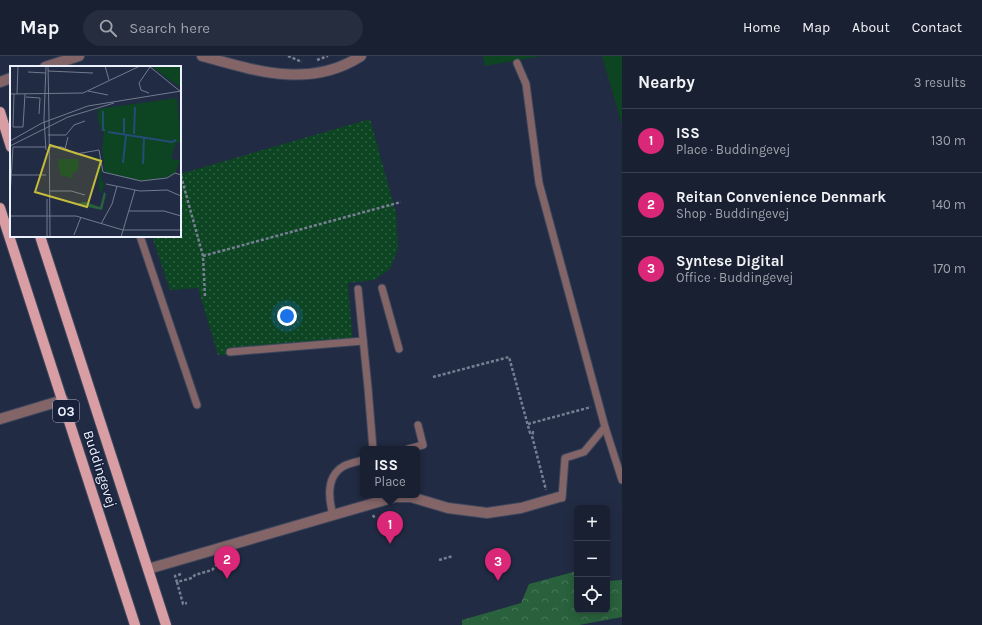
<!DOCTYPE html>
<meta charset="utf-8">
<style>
:root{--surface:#192032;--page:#262d3e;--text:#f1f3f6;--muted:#9fa3ac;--line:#373e4d;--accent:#db2777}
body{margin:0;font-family:Karla,sans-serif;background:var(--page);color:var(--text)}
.controls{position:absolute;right:12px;bottom:12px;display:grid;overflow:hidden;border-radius:6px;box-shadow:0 2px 10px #0003}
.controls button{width:36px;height:36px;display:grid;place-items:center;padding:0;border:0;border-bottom:1px solid var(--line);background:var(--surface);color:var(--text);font:20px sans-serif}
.you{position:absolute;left:287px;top:260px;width:14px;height:14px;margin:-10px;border:3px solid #fff;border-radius:50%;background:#1a73e8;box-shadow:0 0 0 6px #1a73e833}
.badge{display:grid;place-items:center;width:26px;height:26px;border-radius:50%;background:var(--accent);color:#fff;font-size:13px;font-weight:700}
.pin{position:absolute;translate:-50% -33px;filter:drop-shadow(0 1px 2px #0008)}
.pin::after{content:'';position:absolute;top:21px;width:14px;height:12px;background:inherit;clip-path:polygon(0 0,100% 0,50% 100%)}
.popup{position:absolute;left:360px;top:390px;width:60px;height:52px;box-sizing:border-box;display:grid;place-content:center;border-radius:6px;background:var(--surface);filter:drop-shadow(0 1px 3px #0005);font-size:13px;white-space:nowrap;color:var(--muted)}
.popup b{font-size:15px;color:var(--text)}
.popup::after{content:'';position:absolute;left:50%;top:100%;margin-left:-8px;border:8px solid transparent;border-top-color:var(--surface)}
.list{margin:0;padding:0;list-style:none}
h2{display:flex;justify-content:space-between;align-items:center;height:52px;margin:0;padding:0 16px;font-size:17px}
h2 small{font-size:13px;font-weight:400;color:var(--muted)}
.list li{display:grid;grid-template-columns:26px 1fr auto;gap:12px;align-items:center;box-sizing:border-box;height:64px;padding:0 16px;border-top:1px solid var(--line)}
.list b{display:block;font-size:15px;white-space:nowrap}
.list p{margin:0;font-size:13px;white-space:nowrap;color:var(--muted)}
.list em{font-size:13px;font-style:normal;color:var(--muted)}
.icon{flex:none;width:22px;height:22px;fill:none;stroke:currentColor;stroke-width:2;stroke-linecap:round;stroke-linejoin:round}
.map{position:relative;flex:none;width:622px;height:569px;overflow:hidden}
header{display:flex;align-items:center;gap:24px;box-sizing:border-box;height:56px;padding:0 20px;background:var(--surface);border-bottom:1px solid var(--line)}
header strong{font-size:19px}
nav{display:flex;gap:22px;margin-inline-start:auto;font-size:14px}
.search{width:280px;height:36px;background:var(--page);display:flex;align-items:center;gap:10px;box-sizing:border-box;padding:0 14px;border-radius:22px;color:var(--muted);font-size:15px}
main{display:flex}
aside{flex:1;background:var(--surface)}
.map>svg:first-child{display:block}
</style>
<header>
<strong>Map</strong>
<div class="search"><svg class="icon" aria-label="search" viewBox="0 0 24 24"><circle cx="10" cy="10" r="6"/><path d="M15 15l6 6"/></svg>Search here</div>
<nav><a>Home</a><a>Map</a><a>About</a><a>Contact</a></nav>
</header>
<main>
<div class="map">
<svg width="622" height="569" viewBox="0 0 622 569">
<defs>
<pattern id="forest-crowns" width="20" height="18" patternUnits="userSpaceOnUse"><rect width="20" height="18" fill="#29613c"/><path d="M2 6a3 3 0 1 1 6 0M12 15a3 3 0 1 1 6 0" fill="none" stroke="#487859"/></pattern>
<pattern id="garden-dots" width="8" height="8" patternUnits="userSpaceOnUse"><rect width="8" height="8" fill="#0d4523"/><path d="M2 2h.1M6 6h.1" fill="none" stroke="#306044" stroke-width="1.8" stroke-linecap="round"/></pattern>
</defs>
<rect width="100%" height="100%" fill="#212b43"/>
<g fill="#0d4523">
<path d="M 483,0 L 542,0 L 485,10 Z"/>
<path d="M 602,0 L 622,0 L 622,69 Z"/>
</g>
<path fill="url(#forest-crowns)" d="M 577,515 L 577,554 L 607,554 L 607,525 L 622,524 L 622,561 L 579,569 L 462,569 L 462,564 L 521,547 L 529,528 Z"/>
<path fill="url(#garden-dots)" d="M 370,63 L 396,157 L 398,193 L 390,213 L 374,224 L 348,227 L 353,289 L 218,299 L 198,232 L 170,234 L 152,180 L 180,180 L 180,118 Z"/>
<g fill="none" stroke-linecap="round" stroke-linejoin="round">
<defs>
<g id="lane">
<path d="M 517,7 L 526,28 L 539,127 L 605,371 L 584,396 L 565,402 L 562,442"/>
<path d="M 140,180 L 197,349"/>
<path d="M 382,232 L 399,293"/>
<path d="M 358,233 L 368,332 L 373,393"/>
<path d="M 230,296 L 363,285"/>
<path d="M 605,371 L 622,424"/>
<path d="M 408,393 L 423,389 L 418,369"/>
<path d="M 333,459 C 328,441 326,420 344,410 C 350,407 357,406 363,404"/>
</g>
<g id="street">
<path d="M 202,0 C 256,15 310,33 361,0"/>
<path d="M 45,11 L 79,0"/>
<path d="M 0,26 L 11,22"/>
<path d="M 0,363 L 63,344"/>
<path d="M 148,513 L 395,441 L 411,441 L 448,452 L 487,457 L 521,452 L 559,441"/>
</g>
<g id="primary">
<path d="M 0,56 L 11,91"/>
<path d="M 0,152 L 135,569"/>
<path d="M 40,180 L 166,569"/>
</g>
</defs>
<use href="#lane" stroke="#3d475d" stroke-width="9"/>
<use href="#street" stroke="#3d475d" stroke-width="12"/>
<use href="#primary" stroke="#3d475d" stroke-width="12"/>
<g stroke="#777f93" stroke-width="2.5" stroke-dasharray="3 2" stroke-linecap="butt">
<path d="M 288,0 L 302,6"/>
<path d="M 317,4 L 328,0"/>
<path d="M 181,120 L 203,200 L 205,241"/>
<path d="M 203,200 L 401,146"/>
<path d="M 433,321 L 509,301 L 530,377 L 533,376 L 532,380 L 546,434"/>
<path d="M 528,368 L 591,351"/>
<path d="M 373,459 L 375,463"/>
<path d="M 439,504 L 453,500"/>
<path d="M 181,518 L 175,520 L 177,526 L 192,522 L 195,519 L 212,514 L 218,507 L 222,506"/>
<path d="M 177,526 L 183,548 L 187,547"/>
</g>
<use href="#lane" stroke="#836568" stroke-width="7"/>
<use href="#street" stroke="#836568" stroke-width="10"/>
<use href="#primary" stroke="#d99da4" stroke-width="10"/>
</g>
<g text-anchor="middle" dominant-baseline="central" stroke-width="3" stroke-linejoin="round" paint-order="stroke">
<rect fill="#182139" stroke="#acb3c3" stroke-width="1" x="53" y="344" width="26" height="22" rx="3"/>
<g font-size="13" font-weight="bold" fill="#ebf1fe">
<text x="66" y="355">O3</text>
</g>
<g font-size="14" fill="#ebf1fe" stroke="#182139">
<text transform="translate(100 413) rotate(72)">Buddingevej</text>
</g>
</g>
<g transform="translate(10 10)">
<rect width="171" height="171" fill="#212b43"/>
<path d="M 80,90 L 89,92 L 92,98 L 91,112 L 95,119 L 91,126 L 89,125 L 89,93 Z" fill="#0d4523"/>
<path d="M 94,126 L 96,128 L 92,144 L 64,138 L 75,136 L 90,141 Z" fill="#29613c"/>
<path d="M 164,0 L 171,0 L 171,21 L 158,13 L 165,9 Z" fill="#0d4523"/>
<path d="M 167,32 L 171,77 L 166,76 L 161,93 L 170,94 L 165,107 L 157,111 L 131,115 L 95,106 L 92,82 L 94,65 L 91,65 L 88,53 L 88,43 Z" fill="#0d4523"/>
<path d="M 142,0 L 164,0 L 165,9 L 158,13 ZM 48,93 L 69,93 L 68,105 L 63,106 L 62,112 L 50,109 Z" fill="#0d4523"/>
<path fill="none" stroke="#234d77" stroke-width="2" d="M 93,45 L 93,64 L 95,64M 98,66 L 162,76 L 166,74M 114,67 L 114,52M 124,68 L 125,41M 113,97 L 116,69M 133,98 L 134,72"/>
<path fill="none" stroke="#727a8e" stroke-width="1" d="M 38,0 L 39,51M 95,0 L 99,14M 139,0 L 171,26M 38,5 L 83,7M 18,6 L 36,7M 78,25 L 98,29M 139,27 L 131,24 L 129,17 L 140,1M 0,28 L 73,27 L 130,0M 4,28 L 3,61 L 13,61 L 15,28M 7,28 L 8,0M 16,31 L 30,32 L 29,48M 39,51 L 40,171M 34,53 L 36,0M 34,53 L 36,84M 38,69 L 56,69 L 64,59 L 75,55M 0,75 L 32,57 L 78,40 L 171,25M 0,80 L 58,51 L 104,37M 40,81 L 52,81 L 66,88 L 89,84 L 93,106 L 131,115 L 157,112 L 165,107 L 171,109M 55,83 L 58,71M 1,109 L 36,109M 96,118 L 130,125 L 157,124 L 171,130M 40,125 L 61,125 L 75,129M 0,130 L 3,81 L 36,81M 37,133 L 37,171M 119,145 L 154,145 L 171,150M 0,150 L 66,150 L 113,164 L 171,164M 91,158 L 102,138 L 107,120M 64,169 L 71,151M 111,171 L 125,124"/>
<path fill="#c6bc3c" fill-opacity="0.15" stroke="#c6bc3c" stroke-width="2" d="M 40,79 L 91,95 L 77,141 L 25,126 Z"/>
<rect width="171" height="171" fill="none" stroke="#ebf1fe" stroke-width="2"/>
</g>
</svg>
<div class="controls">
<button>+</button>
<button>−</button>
<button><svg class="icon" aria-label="locate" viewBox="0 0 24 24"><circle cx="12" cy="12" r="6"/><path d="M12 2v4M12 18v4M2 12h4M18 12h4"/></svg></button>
</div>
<div class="you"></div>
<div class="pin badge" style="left:390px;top:488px">1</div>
<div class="popup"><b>ISS</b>Place</div>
<div class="pin badge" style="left:227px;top:523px">2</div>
<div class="pin badge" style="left:498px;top:525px">3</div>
</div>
<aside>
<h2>Nearby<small>3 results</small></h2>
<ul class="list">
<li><span class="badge">1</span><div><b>ISS</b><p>Place · Buddingevej</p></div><em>130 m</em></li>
<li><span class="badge">2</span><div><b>Reitan Convenience Denmark</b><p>Shop · Buddingevej</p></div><em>140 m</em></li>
<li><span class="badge">3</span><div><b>Syntese Digital</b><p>Office · Buddingevej</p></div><em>170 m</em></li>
</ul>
</aside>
</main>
